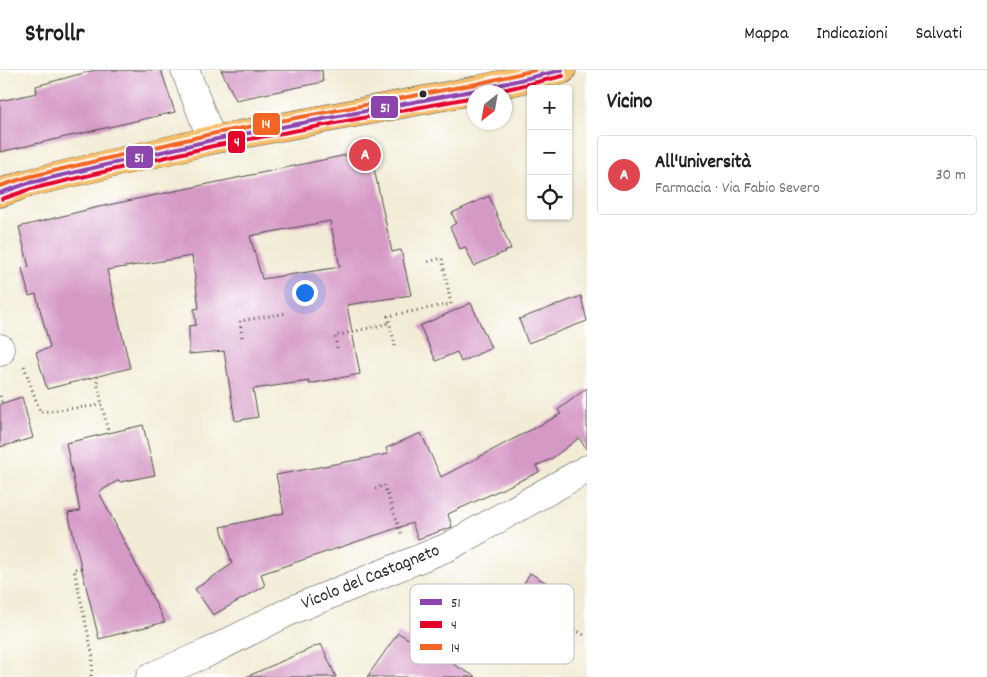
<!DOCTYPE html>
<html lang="it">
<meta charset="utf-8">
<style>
:root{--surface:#fff;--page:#f2f2f2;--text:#202124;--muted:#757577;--line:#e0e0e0;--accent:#2563eb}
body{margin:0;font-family:Dekko,sans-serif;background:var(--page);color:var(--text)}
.controls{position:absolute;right:15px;top:15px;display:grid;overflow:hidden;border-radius:5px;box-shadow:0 1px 4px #0004}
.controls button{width:45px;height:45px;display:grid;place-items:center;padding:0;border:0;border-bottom:1px solid var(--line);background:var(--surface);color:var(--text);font:25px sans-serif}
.compass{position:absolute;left:467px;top:15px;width:45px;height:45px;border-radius:50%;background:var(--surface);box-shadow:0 1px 4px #0004;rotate:211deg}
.you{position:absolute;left:304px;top:222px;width:18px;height:18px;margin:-12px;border:4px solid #fff;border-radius:50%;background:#1a73e8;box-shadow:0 0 0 8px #1a73e833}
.badge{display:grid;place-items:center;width:32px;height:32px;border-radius:50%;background:var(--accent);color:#fff;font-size:16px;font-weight:700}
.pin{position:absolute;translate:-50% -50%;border:2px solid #fff;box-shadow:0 1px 5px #0006}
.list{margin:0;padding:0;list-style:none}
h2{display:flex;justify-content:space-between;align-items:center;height:65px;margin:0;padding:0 20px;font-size:21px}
h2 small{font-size:16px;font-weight:400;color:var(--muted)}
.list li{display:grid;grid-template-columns:32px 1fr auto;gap:15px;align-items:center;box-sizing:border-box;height:80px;margin:0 10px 10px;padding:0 10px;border:1px solid var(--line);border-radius:5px}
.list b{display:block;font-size:19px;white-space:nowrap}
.list p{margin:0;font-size:16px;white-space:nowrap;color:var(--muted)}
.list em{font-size:16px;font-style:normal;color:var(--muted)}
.icon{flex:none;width:28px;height:28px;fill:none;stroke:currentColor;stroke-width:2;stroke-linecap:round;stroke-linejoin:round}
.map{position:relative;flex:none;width:587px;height:607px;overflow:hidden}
header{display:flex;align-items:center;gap:30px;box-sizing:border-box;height:70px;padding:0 25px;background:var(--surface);border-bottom:1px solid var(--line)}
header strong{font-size:24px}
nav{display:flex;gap:28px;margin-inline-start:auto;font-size:18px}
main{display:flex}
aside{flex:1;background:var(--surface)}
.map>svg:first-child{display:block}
</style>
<header>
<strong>Strollr</strong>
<nav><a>Mappa</a><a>Indicazioni</a><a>Salvati</a></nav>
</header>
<main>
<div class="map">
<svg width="587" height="607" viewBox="0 0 587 607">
<rect width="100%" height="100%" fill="#fff"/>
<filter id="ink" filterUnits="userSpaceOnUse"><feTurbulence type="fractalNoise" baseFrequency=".02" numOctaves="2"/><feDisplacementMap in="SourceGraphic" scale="10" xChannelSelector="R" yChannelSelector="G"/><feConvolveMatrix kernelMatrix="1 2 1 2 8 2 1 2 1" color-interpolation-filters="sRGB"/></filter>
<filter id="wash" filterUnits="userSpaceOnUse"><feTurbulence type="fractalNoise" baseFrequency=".0096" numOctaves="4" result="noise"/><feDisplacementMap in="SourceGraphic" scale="20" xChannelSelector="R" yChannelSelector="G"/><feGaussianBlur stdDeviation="1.12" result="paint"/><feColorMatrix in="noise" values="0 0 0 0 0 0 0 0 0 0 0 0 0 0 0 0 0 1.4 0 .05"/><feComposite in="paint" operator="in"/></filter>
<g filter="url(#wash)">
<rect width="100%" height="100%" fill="#f2ecd6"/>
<g id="blocks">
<g fill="#d599c6" fill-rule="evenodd">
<path d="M 95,0 L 161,0 L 175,42 L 0,82 L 0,31 L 37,23 L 36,16 Z"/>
<path d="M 221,0 L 322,0 L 323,12 L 236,30 Z"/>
<path d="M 370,80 L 392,182 L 401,180 L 411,225 L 347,235 L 360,304 L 309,314 L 309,311 L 253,319 L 258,347 L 235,351 L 224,281 L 189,284 L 189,256 L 196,255 L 194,239 L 199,238 L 192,186 L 107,200 L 130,298 L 47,319 L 36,282 L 50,278 L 36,224 L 29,226 L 22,198 L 29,197 L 19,157 L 94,138 ZM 330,151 L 340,197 L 262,209 L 250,166 Z"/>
<path d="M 489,126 L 511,179 L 474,196 L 465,177 L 460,179 L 450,157 L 456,153 L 452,143 Z"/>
<path d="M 581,226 L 587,251 L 528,273 L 519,249 Z"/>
<path d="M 471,233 L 491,278 L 461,292 L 457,282 L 436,291 L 420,256 Z"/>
<path d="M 587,318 L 587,380 L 579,368 L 551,389 L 536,396 L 539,402 L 448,444 L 452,457 L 449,458 L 418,469 L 412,453 L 261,504 L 265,516 L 213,545 L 195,519 L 232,494 L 221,457 L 284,443 L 276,405 L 388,384 L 386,378 L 421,363 L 441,407 L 561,344 L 558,340 Z"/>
<path d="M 22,327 L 33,368 L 0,377 L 0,334 Z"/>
<path d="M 143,355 L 155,405 L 120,412 L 119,410 L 99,422 L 165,552 L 99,569 L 68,443 L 80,441 L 66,373 Z"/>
<path d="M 530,503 L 570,527 L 548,565 L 508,541 Z"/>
<path d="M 398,563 L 476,607 L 367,607 Z"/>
<path d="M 321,574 L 336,607 L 246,607 Z"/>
</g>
</g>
</g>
<g filter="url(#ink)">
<use href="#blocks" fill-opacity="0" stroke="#494845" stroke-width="1"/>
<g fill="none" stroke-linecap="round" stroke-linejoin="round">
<defs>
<g id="minor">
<path d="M 185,0 L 212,70"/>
<path d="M 0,278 L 0,282"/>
<path d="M 150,607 L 207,583 L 292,540 L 448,477 L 587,399"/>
</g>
<path id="major" d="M 0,123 L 29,113 L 212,70 L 477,20 L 562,0"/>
</defs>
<use href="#minor" stroke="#494845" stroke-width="29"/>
<use href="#major" stroke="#494845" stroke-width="29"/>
<g stroke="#494845" stroke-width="3" stroke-dasharray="1 4" stroke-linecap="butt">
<path d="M 242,267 L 240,251 L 287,243"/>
<path d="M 395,276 L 388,246 L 451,234 L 442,188 L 427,192"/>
<path d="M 337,278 L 335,266 L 390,253"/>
<path d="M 24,296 L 40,342 L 102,335 L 108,362"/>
<path d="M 96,306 L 102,335"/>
<path d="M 0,326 L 2,333"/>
<path d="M 375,419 L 384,415 L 402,466"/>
<path d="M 81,498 L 74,499 L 93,587 L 91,607"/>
<path d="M 557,549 L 584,565"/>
</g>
<use href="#minor" stroke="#fff" stroke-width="28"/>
<use href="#major" stroke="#f7c06c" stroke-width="28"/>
<defs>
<path id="bus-1" d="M 0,123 L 29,113 L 212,70 L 477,20 L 562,0"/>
<g id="bus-2">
<path d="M 494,22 L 563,6"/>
<path d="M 2,129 L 31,119 L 213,76 L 474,27"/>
</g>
<path id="bus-3" d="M 0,116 L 28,107 L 211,64 L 476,14 L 535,0"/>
</defs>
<use href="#bus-1" stroke="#fff" stroke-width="8"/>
<use href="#bus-2" stroke="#fff" stroke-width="8"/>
<use href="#bus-3" stroke="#fff" stroke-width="8"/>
<use href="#bus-1" stroke="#8e44ad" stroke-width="4"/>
<use href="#bus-2" stroke="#e4002b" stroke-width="4"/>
<use href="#bus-3" stroke="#f26522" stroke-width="4"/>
</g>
</g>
<circle fill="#2b2b2b" stroke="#fff" stroke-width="2" cx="423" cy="24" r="4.5"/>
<g text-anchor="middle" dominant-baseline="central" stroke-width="4.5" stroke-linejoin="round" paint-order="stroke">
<g font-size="18" fill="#2b2b2b" stroke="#fff">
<text transform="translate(371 508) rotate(-22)">Vicolo del Castagneto</text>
</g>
</g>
<rect x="410" y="514" width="164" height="80" rx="8" fill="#fff" stroke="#bfbfbf" stroke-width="1"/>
<rect x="420" y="529" width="22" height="6" fill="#8e44ad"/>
<rect x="420" y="551" width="22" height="7" fill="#e4002b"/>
<rect x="420" y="574" width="22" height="6" fill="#f26522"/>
<g font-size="14" fill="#2b2b2b">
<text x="451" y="537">51</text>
<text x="451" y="559">4</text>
<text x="451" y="582">14</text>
</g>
<g stroke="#fff" stroke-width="2">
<rect x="370" y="25" width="29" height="24" rx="5" fill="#8e44ad"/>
<rect x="252" y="42" width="29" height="24" rx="5" fill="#f26522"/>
<rect x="227" y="60" width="19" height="24" rx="5" fill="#e4002b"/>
<rect x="125" y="75" width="29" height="24" rx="5" fill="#8e44ad"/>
</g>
<g font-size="14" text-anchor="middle" font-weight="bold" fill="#fff">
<text x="385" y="42">51</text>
<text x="266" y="58">14</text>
<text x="237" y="76">4</text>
<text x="139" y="92">51</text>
</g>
</svg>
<div class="controls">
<button>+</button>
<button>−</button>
<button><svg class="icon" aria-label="locate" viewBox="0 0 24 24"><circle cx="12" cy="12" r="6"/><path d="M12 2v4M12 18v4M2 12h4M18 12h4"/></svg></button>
</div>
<svg class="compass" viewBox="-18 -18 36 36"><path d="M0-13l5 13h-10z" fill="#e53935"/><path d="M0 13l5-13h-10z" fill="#757577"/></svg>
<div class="you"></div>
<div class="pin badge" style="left:365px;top:85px;background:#e0444e">A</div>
</div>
<aside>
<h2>Vicino<small></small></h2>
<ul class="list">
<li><span class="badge" style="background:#e0444e">A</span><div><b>All'Università</b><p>Farmacia · Via Fabio Severo</p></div><em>30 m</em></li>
</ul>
</aside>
</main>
